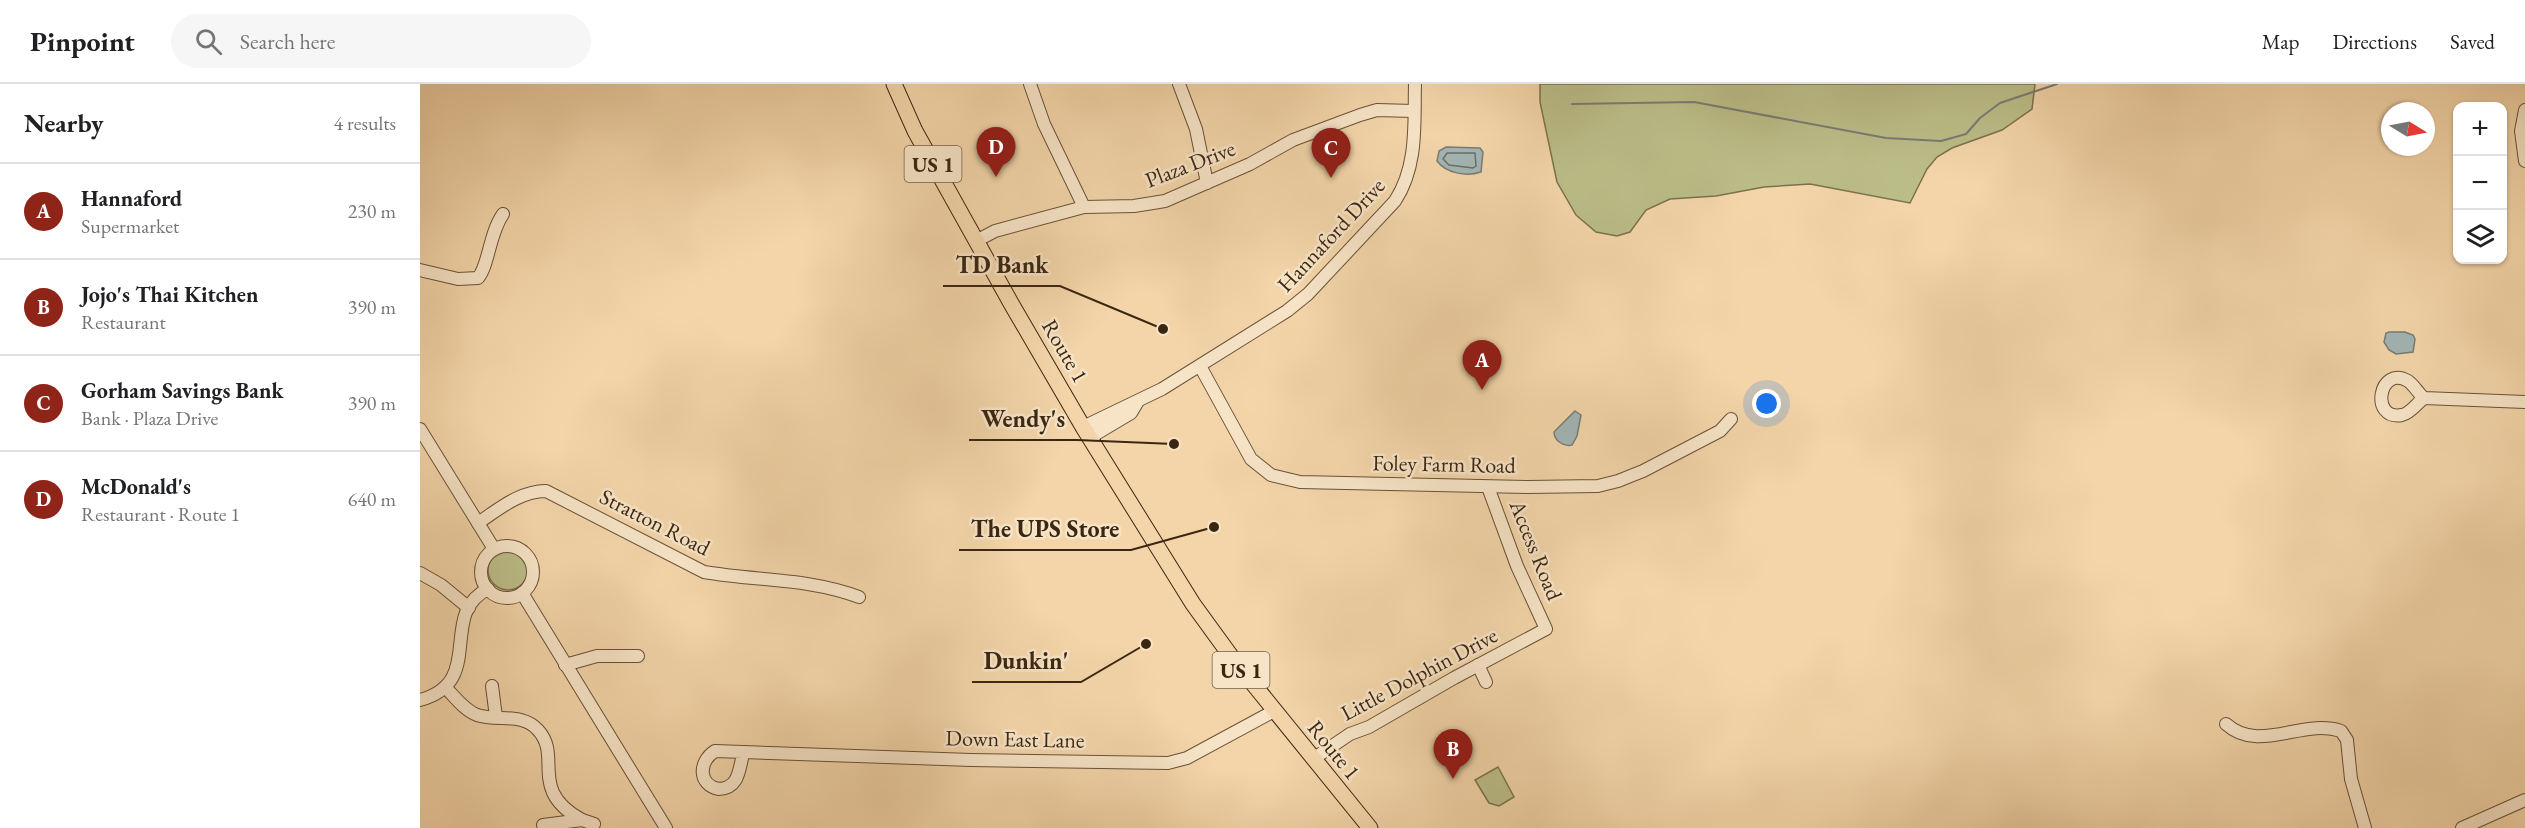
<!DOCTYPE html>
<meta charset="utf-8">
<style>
:root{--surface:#fff;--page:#f6f6f6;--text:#202124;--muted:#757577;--line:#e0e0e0;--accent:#8f2418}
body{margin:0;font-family:"EB Garamond",serif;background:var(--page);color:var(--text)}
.controls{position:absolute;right:18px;top:18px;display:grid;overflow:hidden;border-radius:12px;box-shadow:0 2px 4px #0004}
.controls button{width:54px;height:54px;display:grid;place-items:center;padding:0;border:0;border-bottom:2px solid var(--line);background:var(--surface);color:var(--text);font:30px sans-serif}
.compass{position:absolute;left:1961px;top:18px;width:54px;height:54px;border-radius:50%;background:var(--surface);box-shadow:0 2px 4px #0004;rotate:100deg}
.you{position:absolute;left:1347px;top:320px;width:21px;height:21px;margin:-15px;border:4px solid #fff;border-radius:50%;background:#1a73e8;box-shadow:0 0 0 9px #1a73e833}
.badge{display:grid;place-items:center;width:39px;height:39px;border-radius:50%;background:var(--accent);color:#fff;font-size:20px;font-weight:700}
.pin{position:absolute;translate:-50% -50px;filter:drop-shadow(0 2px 3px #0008)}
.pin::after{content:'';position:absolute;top:32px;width:21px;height:18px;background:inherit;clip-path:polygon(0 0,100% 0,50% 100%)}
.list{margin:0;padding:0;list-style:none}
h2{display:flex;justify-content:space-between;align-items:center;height:78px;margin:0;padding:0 24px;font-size:26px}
h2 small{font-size:20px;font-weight:400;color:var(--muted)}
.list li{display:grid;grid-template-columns:39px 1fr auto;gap:18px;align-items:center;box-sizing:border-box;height:96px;padding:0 24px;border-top:2px solid var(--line)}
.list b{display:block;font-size:22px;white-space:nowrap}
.list p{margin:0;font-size:20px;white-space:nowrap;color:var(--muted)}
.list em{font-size:20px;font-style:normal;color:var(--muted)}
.icon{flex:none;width:33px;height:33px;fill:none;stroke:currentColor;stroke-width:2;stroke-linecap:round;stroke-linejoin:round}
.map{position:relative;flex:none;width:2105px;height:744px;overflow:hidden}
header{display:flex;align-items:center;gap:36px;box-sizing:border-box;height:84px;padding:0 30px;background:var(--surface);border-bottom:2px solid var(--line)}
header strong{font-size:28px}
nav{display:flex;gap:33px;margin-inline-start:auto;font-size:21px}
.search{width:420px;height:54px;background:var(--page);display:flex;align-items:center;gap:15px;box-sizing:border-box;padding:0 21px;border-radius:33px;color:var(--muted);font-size:22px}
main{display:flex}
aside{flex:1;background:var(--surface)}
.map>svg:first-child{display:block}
</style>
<header>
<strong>Pinpoint</strong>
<div class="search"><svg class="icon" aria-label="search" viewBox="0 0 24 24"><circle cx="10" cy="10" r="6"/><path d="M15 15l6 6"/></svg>Search here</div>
<nav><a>Map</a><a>Directions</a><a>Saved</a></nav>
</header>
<main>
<aside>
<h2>Nearby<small>4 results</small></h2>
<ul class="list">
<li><span class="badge">A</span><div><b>Hannaford</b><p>Supermarket</p></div><em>230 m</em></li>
<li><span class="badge">B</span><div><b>Jojo's Thai Kitchen</b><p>Restaurant</p></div><em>390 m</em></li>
<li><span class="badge">C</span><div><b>Gorham Savings Bank</b><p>Bank · Plaza Drive</p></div><em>390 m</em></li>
<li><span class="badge">D</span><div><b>McDonald's</b><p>Restaurant · Route 1</p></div><em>640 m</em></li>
</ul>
</aside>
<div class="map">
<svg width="2105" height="744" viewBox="0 0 2105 744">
<rect width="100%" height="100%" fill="#f3d5a9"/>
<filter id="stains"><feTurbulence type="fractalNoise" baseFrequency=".00333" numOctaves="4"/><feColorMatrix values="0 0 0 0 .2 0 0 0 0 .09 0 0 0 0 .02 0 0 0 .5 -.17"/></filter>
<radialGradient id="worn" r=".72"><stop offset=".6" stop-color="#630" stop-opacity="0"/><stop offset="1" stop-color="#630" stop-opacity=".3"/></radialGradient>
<g fill="#bbbd88" stroke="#7b724d" stroke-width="1.5">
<path d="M 1120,0 L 1615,0 L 1612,25 L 1582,46 L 1532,64 L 1517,73 L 1507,85 L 1490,119 L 1390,100 L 1344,103 L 1296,112 L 1250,115 L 1226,126 L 1210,148 L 1197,152 L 1176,148 L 1156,131 L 1137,98 L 1120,18 Z"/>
<circle cx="88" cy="486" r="20"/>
<path d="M 1078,683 L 1094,713 L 1079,722 L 1069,719 L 1055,696 Z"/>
</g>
<g fill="#a2b5b5" stroke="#797c74" stroke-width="1.5">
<path d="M 1026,63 L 1060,64 L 1063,68 L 1061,88 C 1046,93 1026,89 1017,77 L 1019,67 Z"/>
<path d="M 1969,248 L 1985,248 L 1993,251 L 1995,255 L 1993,268 L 1976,270 L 1969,266 L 1964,258 L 1966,249 Z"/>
<path d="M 1155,327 L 1161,331 L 1157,352 L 1152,361 C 1143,363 1134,356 1134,348 Z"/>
</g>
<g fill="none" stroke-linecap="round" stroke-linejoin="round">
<path stroke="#6e6e64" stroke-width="1.5" d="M 1027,69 L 1055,69 L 1056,82 L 1053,84 L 1029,81 L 1023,75 Z"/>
<path stroke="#797c74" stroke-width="2" d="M 1152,20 L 1274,18 L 1466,54 L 1521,57 L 1546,50 L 1560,34 L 1580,19 L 1637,0"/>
<defs>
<g id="minor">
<path d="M 610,0 L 624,40 L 664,123"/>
<path d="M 759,0 L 776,45 L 787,99"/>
<path d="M 2105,26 L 2101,47 L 2105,77"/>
<path d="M 556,157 L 575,147 L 664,123 L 714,122 L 745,117 L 830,80 L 873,56 L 940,31 L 957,26 L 994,27"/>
<path d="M 0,186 L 38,195 L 58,194 C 69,181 69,150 83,130"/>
<path d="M 780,282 L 831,375 L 851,391 L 880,398 L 1108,403 L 1178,402 L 1198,397 L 1223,387 L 1300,347 L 1311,335"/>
<path d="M 2004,314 C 1997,319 1991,329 1982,331 C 1949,337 1959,280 1988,297 C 1994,301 1998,309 2004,314 L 2105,318"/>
<path d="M 663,343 L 742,305 L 867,227 L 888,210 L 975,117 C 998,82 994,40 995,0"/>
<path d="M 0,345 L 74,465"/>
<path d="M 669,354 L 711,329 L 717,319"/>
<path d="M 58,439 C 79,425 100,407 126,407 L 284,488 C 336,497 389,494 439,513"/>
<circle cx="87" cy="488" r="26"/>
<path d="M 0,489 L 21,501 L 49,524"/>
<path d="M 102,509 L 246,744"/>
<path d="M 145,581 L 177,572 L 218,572"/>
<path d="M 1058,581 L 1066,598"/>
<path d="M 72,602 L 76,633"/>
<path d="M 26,604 C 35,613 44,626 57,631 C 78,638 102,628 118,646 C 143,673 107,706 162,736"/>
<path d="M 0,616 C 67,598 17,530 68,505"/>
<path d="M 1806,640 C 1839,670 1883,634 1921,647 L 1927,656 L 1931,695 L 1945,744"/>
<path d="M 323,670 C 319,686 319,704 299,705 C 278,701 278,678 295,667 L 551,676 L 748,679 L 767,674 L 854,627"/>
<path d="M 893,675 L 930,650 L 949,643 L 1034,594 L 1126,545 L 1097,482 L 1068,403"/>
<path d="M 123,741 L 162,736 L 174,740"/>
<path d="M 2042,744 L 2105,716"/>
</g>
<path id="major" d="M 474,0 L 495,47 L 592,221 L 663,343 L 773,520 L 813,575 L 950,744"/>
</defs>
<use href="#minor" stroke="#695238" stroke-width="14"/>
<use href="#major" stroke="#3b2612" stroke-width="17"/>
<use href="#minor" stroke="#f7e4c7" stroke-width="12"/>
<use href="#major" stroke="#f3d5a9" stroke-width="15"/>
</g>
<g text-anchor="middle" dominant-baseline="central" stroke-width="5" stroke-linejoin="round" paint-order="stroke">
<g fill="#f7e4c7" stroke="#735f48" stroke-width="1.5">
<rect x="484.5" y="62" width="57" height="36" rx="4.5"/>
<rect x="792.5" y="568" width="57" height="36" rx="4.5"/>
</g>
<g font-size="21" font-weight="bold" fill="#3b2612">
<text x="513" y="80">US 1</text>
<text x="821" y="586">US 1</text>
</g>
<g font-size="22" fill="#3b2612" stroke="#f7e4c7">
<text transform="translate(770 80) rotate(-21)">Plaza Drive</text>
<text transform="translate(911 151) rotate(-47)">Hannaford Drive</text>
<text transform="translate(645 267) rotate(60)">Route 1</text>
<text transform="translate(1024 380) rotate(1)">Foley Farm Road</text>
<text transform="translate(235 438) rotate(27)">Stratton Road</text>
<text transform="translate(1116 466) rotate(68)">Access Road</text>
<text transform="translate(999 590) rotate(-28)">Little Dolphin Drive</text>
<text transform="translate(595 655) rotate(1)">Down East Lane</text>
<text transform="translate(914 666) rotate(51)">Route 1</text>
</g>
</g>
<path fill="none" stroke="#3b2612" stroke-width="2" d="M743 245L640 202H523M754 360L657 356H549M794 443L711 466H539M726 560L661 598H552"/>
<g fill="#3b2612" stroke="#f7e4c7" stroke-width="2">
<circle cx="743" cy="245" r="6"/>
<circle cx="754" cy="360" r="6"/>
<circle cx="794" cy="443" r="6"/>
<circle cx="726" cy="560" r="6"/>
</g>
<g font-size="24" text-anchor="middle" font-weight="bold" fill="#3b2612" stroke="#f7e4c7" stroke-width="5" stroke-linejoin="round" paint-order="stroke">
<text x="582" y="189">TD Bank</text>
<text x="603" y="343">Wendy's</text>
<text x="625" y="453">The UPS Store</text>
<text x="606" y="585">Dunkin'</text>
</g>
<rect width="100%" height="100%" filter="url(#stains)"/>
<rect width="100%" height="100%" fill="url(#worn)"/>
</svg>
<div class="controls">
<button>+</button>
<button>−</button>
<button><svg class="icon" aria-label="layers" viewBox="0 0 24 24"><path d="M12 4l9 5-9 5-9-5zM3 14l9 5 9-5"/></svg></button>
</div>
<svg class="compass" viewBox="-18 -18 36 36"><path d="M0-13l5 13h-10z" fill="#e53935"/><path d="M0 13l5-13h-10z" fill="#757577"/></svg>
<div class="you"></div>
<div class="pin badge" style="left:1062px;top:306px">A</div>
<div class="pin badge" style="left:1033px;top:695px">B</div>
<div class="pin badge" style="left:911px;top:94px">C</div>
<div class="pin badge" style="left:576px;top:93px">D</div>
</div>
</main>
